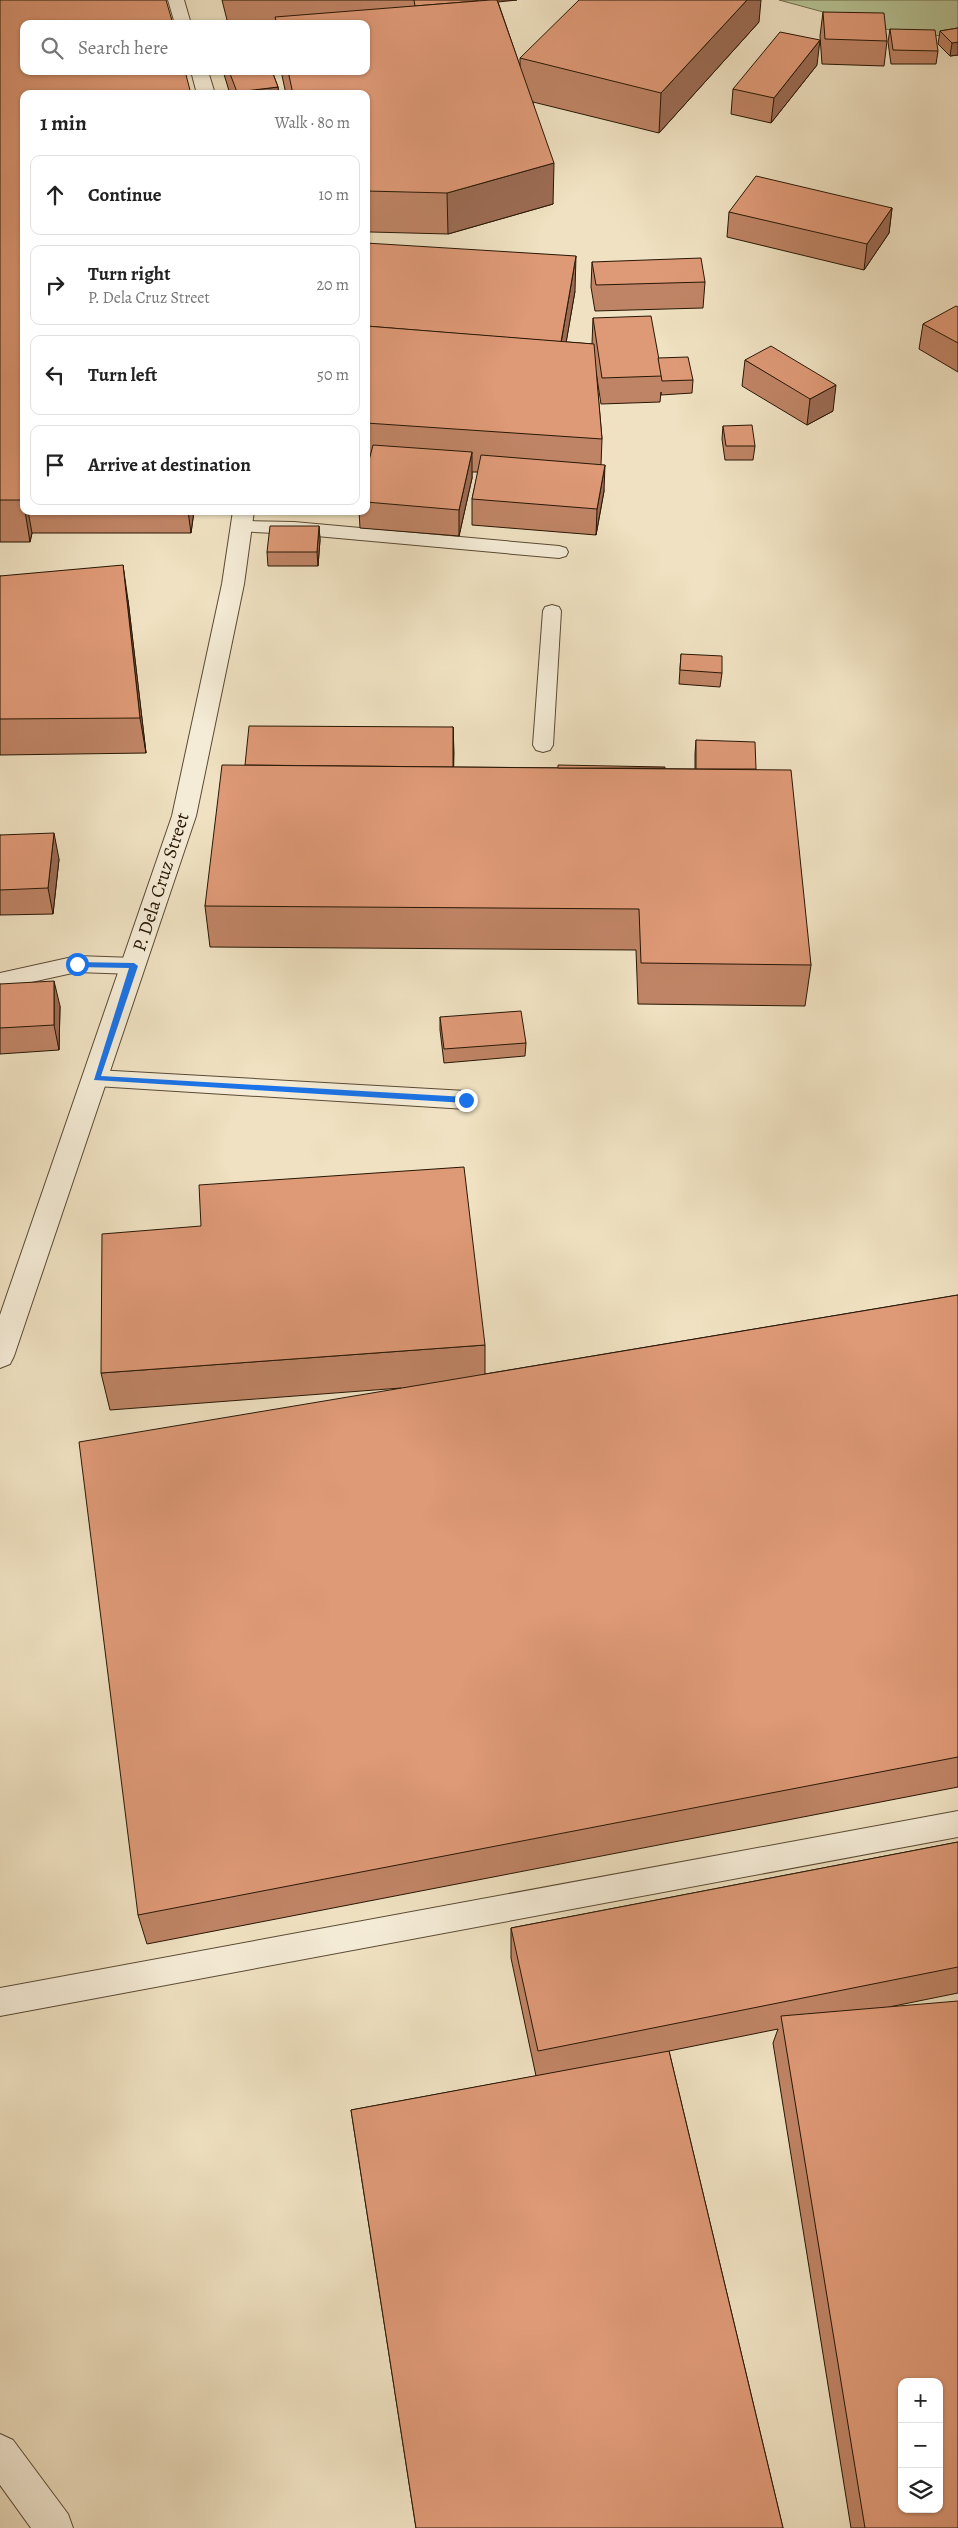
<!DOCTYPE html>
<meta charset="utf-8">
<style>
:root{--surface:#fff;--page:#f6f6f6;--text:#222;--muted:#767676;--line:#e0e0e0}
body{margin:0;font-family:Alegreya,serif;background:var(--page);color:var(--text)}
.controls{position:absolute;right:15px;bottom:15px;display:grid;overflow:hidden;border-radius:10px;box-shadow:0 1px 4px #0004}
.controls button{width:45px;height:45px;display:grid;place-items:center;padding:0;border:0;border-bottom:1px solid var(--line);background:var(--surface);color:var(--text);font:25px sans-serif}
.stop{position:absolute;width:15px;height:15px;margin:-11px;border:4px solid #1a73e8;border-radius:50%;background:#fff}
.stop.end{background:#1a73e8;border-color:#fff;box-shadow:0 1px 5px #0008}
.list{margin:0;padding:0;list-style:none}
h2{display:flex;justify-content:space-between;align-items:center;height:65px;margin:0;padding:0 20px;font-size:21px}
h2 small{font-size:16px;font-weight:400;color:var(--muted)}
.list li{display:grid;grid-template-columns:32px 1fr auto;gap:15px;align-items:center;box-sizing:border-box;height:80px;margin:0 10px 10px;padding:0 10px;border:1px solid var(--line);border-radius:10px}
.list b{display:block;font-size:19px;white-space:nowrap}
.list p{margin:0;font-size:16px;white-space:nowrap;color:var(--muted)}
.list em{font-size:16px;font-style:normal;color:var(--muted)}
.icon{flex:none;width:28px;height:28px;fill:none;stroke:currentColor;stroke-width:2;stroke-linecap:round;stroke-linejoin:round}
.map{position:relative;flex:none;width:958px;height:2528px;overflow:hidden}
.search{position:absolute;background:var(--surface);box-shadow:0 1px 4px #0004;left:20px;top:20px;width:350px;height:55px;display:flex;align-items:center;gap:12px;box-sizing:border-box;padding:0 18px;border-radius:10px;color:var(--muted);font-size:19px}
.panel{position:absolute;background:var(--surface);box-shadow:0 1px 4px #0004;left:20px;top:90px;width:350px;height:425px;border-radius:10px}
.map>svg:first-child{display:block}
</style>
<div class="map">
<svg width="958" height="2528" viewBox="0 0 958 2528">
<rect width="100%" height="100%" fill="#efe1c1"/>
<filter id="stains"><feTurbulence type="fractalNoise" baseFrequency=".004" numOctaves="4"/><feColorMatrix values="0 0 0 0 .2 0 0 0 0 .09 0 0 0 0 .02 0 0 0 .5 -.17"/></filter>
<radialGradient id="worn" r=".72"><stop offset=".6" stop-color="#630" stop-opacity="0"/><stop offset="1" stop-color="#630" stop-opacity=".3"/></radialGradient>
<path fill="#b6c395" stroke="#6f6d4d" d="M 779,0 L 958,0 L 958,36 L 908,35 Z"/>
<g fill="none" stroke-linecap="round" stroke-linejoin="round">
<defs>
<g id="service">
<path d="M 243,521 L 294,522 L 559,546 L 566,548 L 568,552 L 566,556 L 559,558 L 294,534 L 237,531 L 234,527 L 237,523 Z"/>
<path d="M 552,605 L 559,607 L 561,611 L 553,745 L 550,750 L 543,752 L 536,750 L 533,745 L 543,611 L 545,607 Z"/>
<path d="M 77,956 L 134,958 L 142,961 L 145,966 L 142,971 L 134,974 L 77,972 L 0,989 L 0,973 Z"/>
<path d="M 96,1070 L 466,1091 L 474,1094 L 477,1100 L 474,1106 L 466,1109 L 96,1086 L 88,1084 L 85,1078 L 88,1072 Z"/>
<path d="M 958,1811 L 958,1837 L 0,2016 L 0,1988 Z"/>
</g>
<g id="minor">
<path d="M 168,0 L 184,0 L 191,24 L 175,24 Z"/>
<path d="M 191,71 L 208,71 L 215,94 L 197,94 Z"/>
<path d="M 233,511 L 254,511 L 244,584 L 196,816 L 14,1356 L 10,1364 L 0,1368 L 0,1315 L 172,816 L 222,584 Z"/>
<path d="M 0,2434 L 13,2440 L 68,2514 L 73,2528 L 31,2528 L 0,2485 Z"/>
</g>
</defs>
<use href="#service" stroke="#5a4a34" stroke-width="2"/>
<use href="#minor" stroke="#5a4a34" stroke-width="2"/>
<use href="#service" fill="#f5ecd7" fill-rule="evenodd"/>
<use href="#minor" fill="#f5ecd7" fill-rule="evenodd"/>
</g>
<g fill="#bf8465" stroke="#281705">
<path d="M 0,0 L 24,94 L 24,511 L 194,511 L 191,533 L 32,533 L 30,542 L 0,542 Z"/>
<path d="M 222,0 L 517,0 L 498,2 L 520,66 L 520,58 L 759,22 L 659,133 L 533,102 L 553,204 L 448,234 L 371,232 L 366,232 L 366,94 L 286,94 L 281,71 L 366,71 L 366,24 L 275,24 L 275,22 L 261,24 L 228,24 Z"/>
<path d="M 823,12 L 887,41 L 884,66 L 822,64 L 820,36 Z"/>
<path d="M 958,28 L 958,55 L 950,56 L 938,44 L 940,31 Z"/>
<path d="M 890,29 L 938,51 L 936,64 L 891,64 L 888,42 Z"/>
<path d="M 817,65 L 771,123 L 731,114 L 733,89 Z"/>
<path d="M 223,71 L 272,71 L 278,87 L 279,94 L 230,94 Z"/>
<path d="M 892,208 L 889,233 L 864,270 L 727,237 L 729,212 Z"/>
<path d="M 366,243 L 575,291 L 566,342 L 592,344 L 593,318 L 693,380 L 692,393 L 661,395 L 661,392 L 660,402 L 601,404 L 596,372 L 602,439 L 601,465 L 604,491 L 596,535 L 472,525 L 472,499 L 478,472 L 472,472 L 472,478 L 459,536 L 360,528 L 359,511 L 366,511 L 366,472 L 368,465 L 366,464 Z"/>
<path d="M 592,262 L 705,282 L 703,308 L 595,311 L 591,287 Z"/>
<path d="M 958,307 L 958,372 L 919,349 L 923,324 Z"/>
<path d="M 745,360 L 833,411 L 807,425 L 742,386 Z"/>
<path d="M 723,426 L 755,446 L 753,460 L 725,460 L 722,439 Z"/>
<path d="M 319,526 L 320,540 L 318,566 L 268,566 L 267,552 Z"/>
<path d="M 0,576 L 128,600 L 146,753 L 0,755 Z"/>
<path d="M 681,654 L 722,673 L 720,687 L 679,684 Z"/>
<path d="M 453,727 L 453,767 L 695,769 L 695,754 L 696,740 L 756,769 L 811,965 L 805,1006 L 638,1004 L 636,950 L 210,947 L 205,906 L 245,765 Z"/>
<path d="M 0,835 L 59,859 L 53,914 L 0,915 Z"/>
<path d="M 0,984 L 60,1006 L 59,1050 L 0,1054 Z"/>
<path d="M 440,1017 L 526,1043 L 525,1056 L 444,1063 L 440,1030 Z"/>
<path d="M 958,1295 L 958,1787 L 147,1944 L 138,1915 L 401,1388 L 110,1410 L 101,1373 L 485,1345 L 485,1374 Z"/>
<path d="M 958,1842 L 958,1993 L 889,2007 L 958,2528 L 851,2528 L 773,2043 L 778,2029 L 669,2051 L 783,2528 L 416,2528 L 351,2110 L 536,2076 L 511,1958 L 511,1928 Z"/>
</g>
<g fill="#9b6b53" stroke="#281705">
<path d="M 747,0 L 761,0 L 759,22 L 659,133 L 661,93 Z"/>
<path d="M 820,40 L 817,65 L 771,123 L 774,98 Z"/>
<path d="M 958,42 L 958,55 L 950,56 L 952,43 Z"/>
<path d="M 278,87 L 279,94 L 237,94 L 237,92 Z"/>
<path d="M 554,163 L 553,204 L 448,234 L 447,193 Z"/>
<path d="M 892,208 L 889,233 L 864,270 L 867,244 Z"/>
<path d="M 576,256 L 575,291 L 560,378 L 561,343 Z"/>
<path d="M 836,385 L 833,411 L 807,425 L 810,399 Z"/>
<path d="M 472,452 L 472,478 L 459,536 L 459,510 Z"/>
<path d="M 605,465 L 604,491 L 596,535 L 597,509 Z"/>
<path d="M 25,511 L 28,511 L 32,533 L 30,542 Z"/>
<path d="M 188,511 L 194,511 L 191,533 Z"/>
<path d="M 319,526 L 320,540 L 318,566 L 317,552 Z"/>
<path d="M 123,565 L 128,600 L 146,753 L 140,718 Z"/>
<path d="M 453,727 L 454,753 L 453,795 Z"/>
<path d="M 54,833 L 59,859 L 53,914 L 48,888 Z"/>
<path d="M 54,981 L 60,1006 L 59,1050 L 54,1025 Z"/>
</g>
<g fill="#de9976" stroke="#281705" fill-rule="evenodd">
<path d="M 0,0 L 166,0 L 173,24 L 24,24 L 24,71 L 185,71 L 191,94 L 24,94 L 24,495 L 23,500 L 0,500 Z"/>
<path d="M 414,0 L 477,0 L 477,1 L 415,6 Z"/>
<path d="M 490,0 L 497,0 L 554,163 L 447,193 L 366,191 L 366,94 L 293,94 L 288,71 L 366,71 L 366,24 L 277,24 L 275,17 Z"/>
<path d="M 579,0 L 747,0 L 661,93 L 520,58 Z"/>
<path d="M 823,12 L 884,13 L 887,41 L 825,39 Z"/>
<path d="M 958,28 L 958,42 L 952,43 L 940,31 Z"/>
<path d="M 890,29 L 935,30 L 938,51 L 893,50 Z"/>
<path d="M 780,32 L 820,40 L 774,98 L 733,89 Z"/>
<path d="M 229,71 L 272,71 L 278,87 L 237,92 Z"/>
<path d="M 756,176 L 892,208 L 867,244 L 729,212 Z"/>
<path d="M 366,243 L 576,256 L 561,342 L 366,326 Z"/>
<path d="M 701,258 L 705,282 L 596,285 L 592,262 Z"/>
<path d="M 956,306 L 958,307 L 958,343 L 923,324 Z"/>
<path d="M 651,316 L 662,376 L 602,378 L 593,318 Z"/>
<path d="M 366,326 L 594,344 L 602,439 L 366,423 Z"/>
<path d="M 771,346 L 836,385 L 810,399 L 745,360 Z"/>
<path d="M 688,357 L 693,380 L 662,381 L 658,358 Z"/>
<path d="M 752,425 L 755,446 L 726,446 L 723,426 Z"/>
<path d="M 373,445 L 472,452 L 459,510 L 366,502 L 366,472 Z"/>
<path d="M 481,455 L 605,465 L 597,509 L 472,499 Z"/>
<path d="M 270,526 L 319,526 L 317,552 L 267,552 Z"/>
<path d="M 123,565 L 140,718 L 0,719 L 0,576 Z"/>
<path d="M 681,654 L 722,656 L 722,673 L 680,670 Z"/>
<path d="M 249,726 L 453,727 L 453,767 L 245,765 Z"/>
<path d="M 696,740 L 755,742 L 756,769 L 696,769 Z"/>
<path d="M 222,765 L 791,770 L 811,965 L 641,963 L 639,909 L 205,906 Z"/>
<path d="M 558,765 L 665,767 L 665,768 L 558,768 Z"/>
<path d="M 54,833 L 48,888 L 0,890 L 0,835 Z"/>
<path d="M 54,981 L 54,1025 L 0,1028 L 0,984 Z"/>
<path d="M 521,1011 L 526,1043 L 444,1049 L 440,1017 Z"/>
<path d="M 464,1167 L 485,1345 L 101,1373 L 102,1234 L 201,1226 L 199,1185 Z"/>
<path d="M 958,1295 L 958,1757 L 138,1915 L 79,1442 Z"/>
<path d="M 958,1842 L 958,1967 L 538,2051 L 511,1928 Z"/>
<path d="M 958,2001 L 958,2528 L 865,2528 L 781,2016 ZM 902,2382 L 939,2382 L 939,2509 L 902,2509 Z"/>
<path d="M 669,2051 L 783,2528 L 416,2528 L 351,2110 Z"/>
</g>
<path fill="#1a73e8" d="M 74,962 L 134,963 L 138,966 L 101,1076 L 466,1097 L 470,1100 L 466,1103 L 94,1080 L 129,968 L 77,967 L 74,966 Z"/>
<g text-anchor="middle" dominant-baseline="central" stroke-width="4" stroke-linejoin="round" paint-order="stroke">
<g font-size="19" fill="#281705" stroke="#f5ecd7">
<text transform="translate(161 882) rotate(-72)">P. Dela Cruz Street</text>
</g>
</g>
<rect width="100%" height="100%" filter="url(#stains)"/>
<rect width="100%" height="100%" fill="url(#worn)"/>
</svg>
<div class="controls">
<button>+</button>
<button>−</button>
<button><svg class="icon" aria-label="layers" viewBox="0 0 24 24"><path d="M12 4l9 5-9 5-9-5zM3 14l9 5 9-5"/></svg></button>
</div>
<div class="stop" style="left:77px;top:964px"></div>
<div class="stop end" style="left:466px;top:1100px"></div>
<div class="search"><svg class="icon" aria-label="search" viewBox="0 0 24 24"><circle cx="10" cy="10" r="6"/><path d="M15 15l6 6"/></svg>Search here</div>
<section class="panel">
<h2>1 min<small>Walk · 80 m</small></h2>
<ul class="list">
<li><svg class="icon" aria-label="ahead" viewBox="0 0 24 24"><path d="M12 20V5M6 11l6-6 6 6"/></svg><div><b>Continue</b></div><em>10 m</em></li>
<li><svg class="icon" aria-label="right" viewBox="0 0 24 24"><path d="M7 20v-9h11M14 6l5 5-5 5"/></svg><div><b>Turn right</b><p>P. Dela Cruz Street</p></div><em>20 m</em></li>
<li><svg class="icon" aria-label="left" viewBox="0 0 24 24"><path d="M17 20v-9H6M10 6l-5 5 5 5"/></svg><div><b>Turn left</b></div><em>50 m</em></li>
<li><svg class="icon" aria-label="arrive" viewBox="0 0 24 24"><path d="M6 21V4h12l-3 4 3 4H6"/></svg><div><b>Arrive at destination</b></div></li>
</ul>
</section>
</div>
